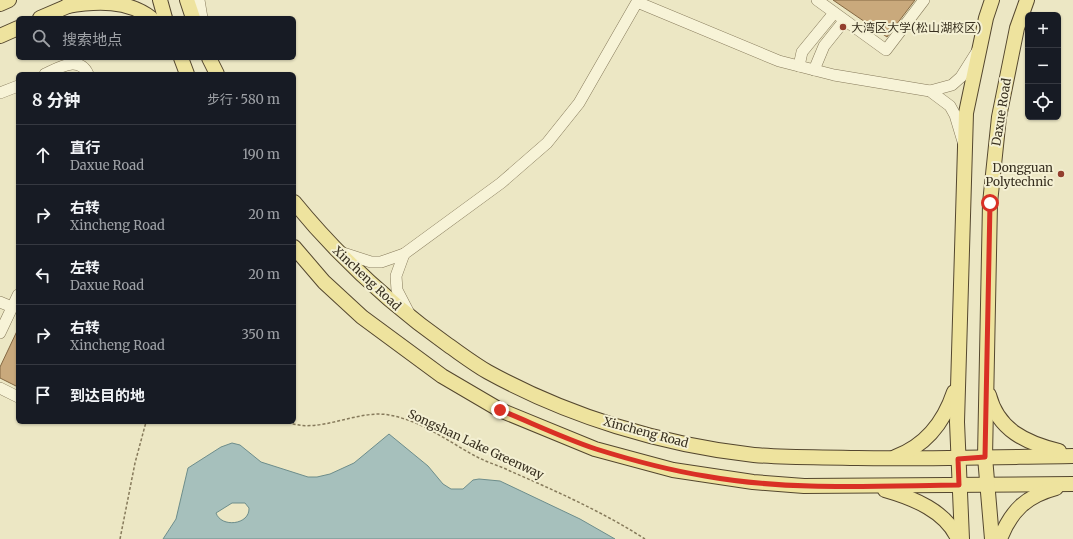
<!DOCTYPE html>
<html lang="zh">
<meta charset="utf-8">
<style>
:root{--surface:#171b24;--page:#20242c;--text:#f1f3f6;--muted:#9ea1a6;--line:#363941}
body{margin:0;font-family:Merriweather,"Noto Sans SC",serif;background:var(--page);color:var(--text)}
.controls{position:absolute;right:12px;top:12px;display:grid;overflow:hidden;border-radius:6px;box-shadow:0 1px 3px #0004}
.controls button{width:36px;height:36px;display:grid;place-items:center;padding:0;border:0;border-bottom:1px solid var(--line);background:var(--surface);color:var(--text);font:20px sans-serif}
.stop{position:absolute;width:12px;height:12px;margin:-9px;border:3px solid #d93025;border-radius:50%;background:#fff}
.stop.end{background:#d93025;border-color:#fff;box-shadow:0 1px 4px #0008}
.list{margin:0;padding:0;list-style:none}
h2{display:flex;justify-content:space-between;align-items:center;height:52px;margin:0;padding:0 16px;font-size:17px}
h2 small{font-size:13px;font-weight:400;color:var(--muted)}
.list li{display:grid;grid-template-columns:26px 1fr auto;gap:12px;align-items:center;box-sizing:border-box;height:60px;padding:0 16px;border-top:1px solid var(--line)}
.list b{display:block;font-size:15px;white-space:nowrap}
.list p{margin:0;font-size:13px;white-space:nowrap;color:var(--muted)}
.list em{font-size:13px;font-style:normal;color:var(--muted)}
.icon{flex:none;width:22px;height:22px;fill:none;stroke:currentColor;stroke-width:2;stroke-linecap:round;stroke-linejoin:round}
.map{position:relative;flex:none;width:1073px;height:539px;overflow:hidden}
.search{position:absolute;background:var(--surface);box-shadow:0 1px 3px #0004;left:16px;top:16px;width:280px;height:44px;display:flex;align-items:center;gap:10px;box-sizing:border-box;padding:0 14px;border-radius:6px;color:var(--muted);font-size:15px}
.panel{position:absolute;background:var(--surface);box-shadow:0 1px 3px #0004;left:16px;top:72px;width:280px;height:352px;border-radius:6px}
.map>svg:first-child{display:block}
</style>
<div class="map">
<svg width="1073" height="539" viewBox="0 0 1073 539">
<rect width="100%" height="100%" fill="#ece7c4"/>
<path fill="#a6c0bc" stroke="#6d8d8b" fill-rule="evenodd" d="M 389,434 L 428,466 L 443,484 L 451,489 L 463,489 L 473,480 L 479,479 L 500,481 L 580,519 L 615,539 L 163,539 L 176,519 L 188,468 L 221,447 L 232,443 L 240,445 L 261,462 L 308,477 L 317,477 L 330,474 L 354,463 ZM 232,503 L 245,503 L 249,508 C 250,525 221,528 216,513 Z"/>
<g fill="#c9a97c" stroke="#846842">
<path d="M 833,0 L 915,0 L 887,37 Z"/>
<path d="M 18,329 L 18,387 L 0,378 L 0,367 Z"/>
</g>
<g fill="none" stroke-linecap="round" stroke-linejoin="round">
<defs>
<g id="minor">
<path d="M 199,0 L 202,18"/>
<path d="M 817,0 L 886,50 L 924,0"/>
<path d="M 799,66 L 802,52 L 834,13"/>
<path d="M 814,70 L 824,46 L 844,21"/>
<path d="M 45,74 C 58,68 79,55 88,74"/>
<path d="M 930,91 L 952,85 L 961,77 L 978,50"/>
<path d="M 0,93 L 18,86"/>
<path d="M 337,251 L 371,262 L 381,262 L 404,254 L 501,183 L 547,143 L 579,103 L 637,2 L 779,61 L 834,75 L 930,91 L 950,106 L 955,115 L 964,145"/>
<path d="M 404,254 L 396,276 L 397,290 L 411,317"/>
<path d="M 0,302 L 12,307"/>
<path d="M 0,333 L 18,295"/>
<path d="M 0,388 L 18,397"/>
</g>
<g id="major">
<path d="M 160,0 L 165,18"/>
<path d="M 187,0 L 193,18"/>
<path d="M 0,4 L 9,0"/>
<path d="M 67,6 C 97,1 128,0 151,18"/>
<path d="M 40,18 L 75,3"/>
<path d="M 0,36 L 18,28"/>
<path d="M 181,58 L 187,74"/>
<path d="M 209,58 L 217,74"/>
<path d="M 294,202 C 339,257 390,304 448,345 C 461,354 474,364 488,372 C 568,416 662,445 754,455 C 788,458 823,457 857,458 C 929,459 1001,457 1073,456"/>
<path d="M 294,247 L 324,282 L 362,317 L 442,376 L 500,410 L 595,449 L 673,470 L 753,482 L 804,486 L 1073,484"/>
<path d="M 989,395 C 998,430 1026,443 1059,451"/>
<path d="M 895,457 C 925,446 944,422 954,392"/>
<path d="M 885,490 C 913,498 946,511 958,539"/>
<path d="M 962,539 L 957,422 L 966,113 L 986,18 L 992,0"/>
<path d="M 992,539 L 985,457 L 990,203 L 999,117 L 1017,28 L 1027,0"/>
<path d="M 1000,539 C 1011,511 1026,496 1056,488"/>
</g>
</defs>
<use href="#minor" stroke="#867a5b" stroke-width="12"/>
<use href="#major" stroke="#54472f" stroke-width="16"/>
<g stroke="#867a5b" stroke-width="1.5" stroke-dasharray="3 2" stroke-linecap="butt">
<path d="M 288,422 C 318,435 357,409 389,415 C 423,421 450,443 479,458 C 489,463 500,466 510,471 C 556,491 603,512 645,539"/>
<path d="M 120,539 L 135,463 L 146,422"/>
</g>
<use href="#minor" stroke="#f7f3d7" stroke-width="11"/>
<use href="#major" stroke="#eee39e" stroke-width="14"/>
</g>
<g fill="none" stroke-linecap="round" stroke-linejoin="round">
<path stroke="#d93025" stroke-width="5" d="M 500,410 C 532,423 563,438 596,449 C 631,460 668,470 705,476 C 788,491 874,486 959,485 L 958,459 L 985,457 L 990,203"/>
</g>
<g fill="#933f2e" stroke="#f4f0d3" stroke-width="1.5">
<circle cx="843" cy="27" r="4"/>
<circle cx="1061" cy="174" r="4"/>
</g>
<g text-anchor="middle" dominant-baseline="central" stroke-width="4" stroke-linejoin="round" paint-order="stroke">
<g font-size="12" fill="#372f1f" stroke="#f4f0d3" text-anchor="start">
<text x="851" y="27">大湾区大学(松山湖校区)</text>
<text x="1053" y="167" text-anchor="end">Dongguan<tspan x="1053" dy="14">Polytechnic</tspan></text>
</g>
<g font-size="12" fill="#372f1f" stroke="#f4f0d3">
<text transform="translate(1001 112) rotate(-81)">Daxue Road</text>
<text transform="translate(367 278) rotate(43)">Xincheng Road</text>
<text transform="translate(646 432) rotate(15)">Xincheng Road</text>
<text transform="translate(476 444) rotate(25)">Songshan Lake Greenway</text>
</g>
</g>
</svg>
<div class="controls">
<button>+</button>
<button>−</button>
<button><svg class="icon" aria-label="locate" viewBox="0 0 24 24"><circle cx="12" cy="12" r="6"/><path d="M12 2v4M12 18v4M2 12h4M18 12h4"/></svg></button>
</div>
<div class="stop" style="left:990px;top:203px"></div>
<div class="stop end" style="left:500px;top:410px"></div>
<div class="search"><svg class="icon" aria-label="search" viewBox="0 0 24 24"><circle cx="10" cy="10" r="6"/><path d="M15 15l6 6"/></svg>搜索地点</div>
<section class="panel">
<h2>8 分钟<small>步行 · 580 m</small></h2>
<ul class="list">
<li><svg class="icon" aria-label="ahead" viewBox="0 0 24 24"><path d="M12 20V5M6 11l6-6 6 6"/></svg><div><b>直行</b><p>Daxue Road</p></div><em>190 m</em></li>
<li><svg class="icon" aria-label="right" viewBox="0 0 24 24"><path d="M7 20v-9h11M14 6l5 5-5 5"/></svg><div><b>右转</b><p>Xincheng Road</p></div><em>20 m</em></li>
<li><svg class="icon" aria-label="left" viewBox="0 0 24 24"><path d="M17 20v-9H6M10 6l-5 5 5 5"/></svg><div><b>左转</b><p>Daxue Road</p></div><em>20 m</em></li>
<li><svg class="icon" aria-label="right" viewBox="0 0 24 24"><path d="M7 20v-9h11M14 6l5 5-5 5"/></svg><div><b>右转</b><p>Xincheng Road</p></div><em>350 m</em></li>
<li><svg class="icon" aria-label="arrive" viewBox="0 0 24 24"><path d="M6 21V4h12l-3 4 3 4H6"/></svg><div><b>到达目的地</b></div></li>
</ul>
</section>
</div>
